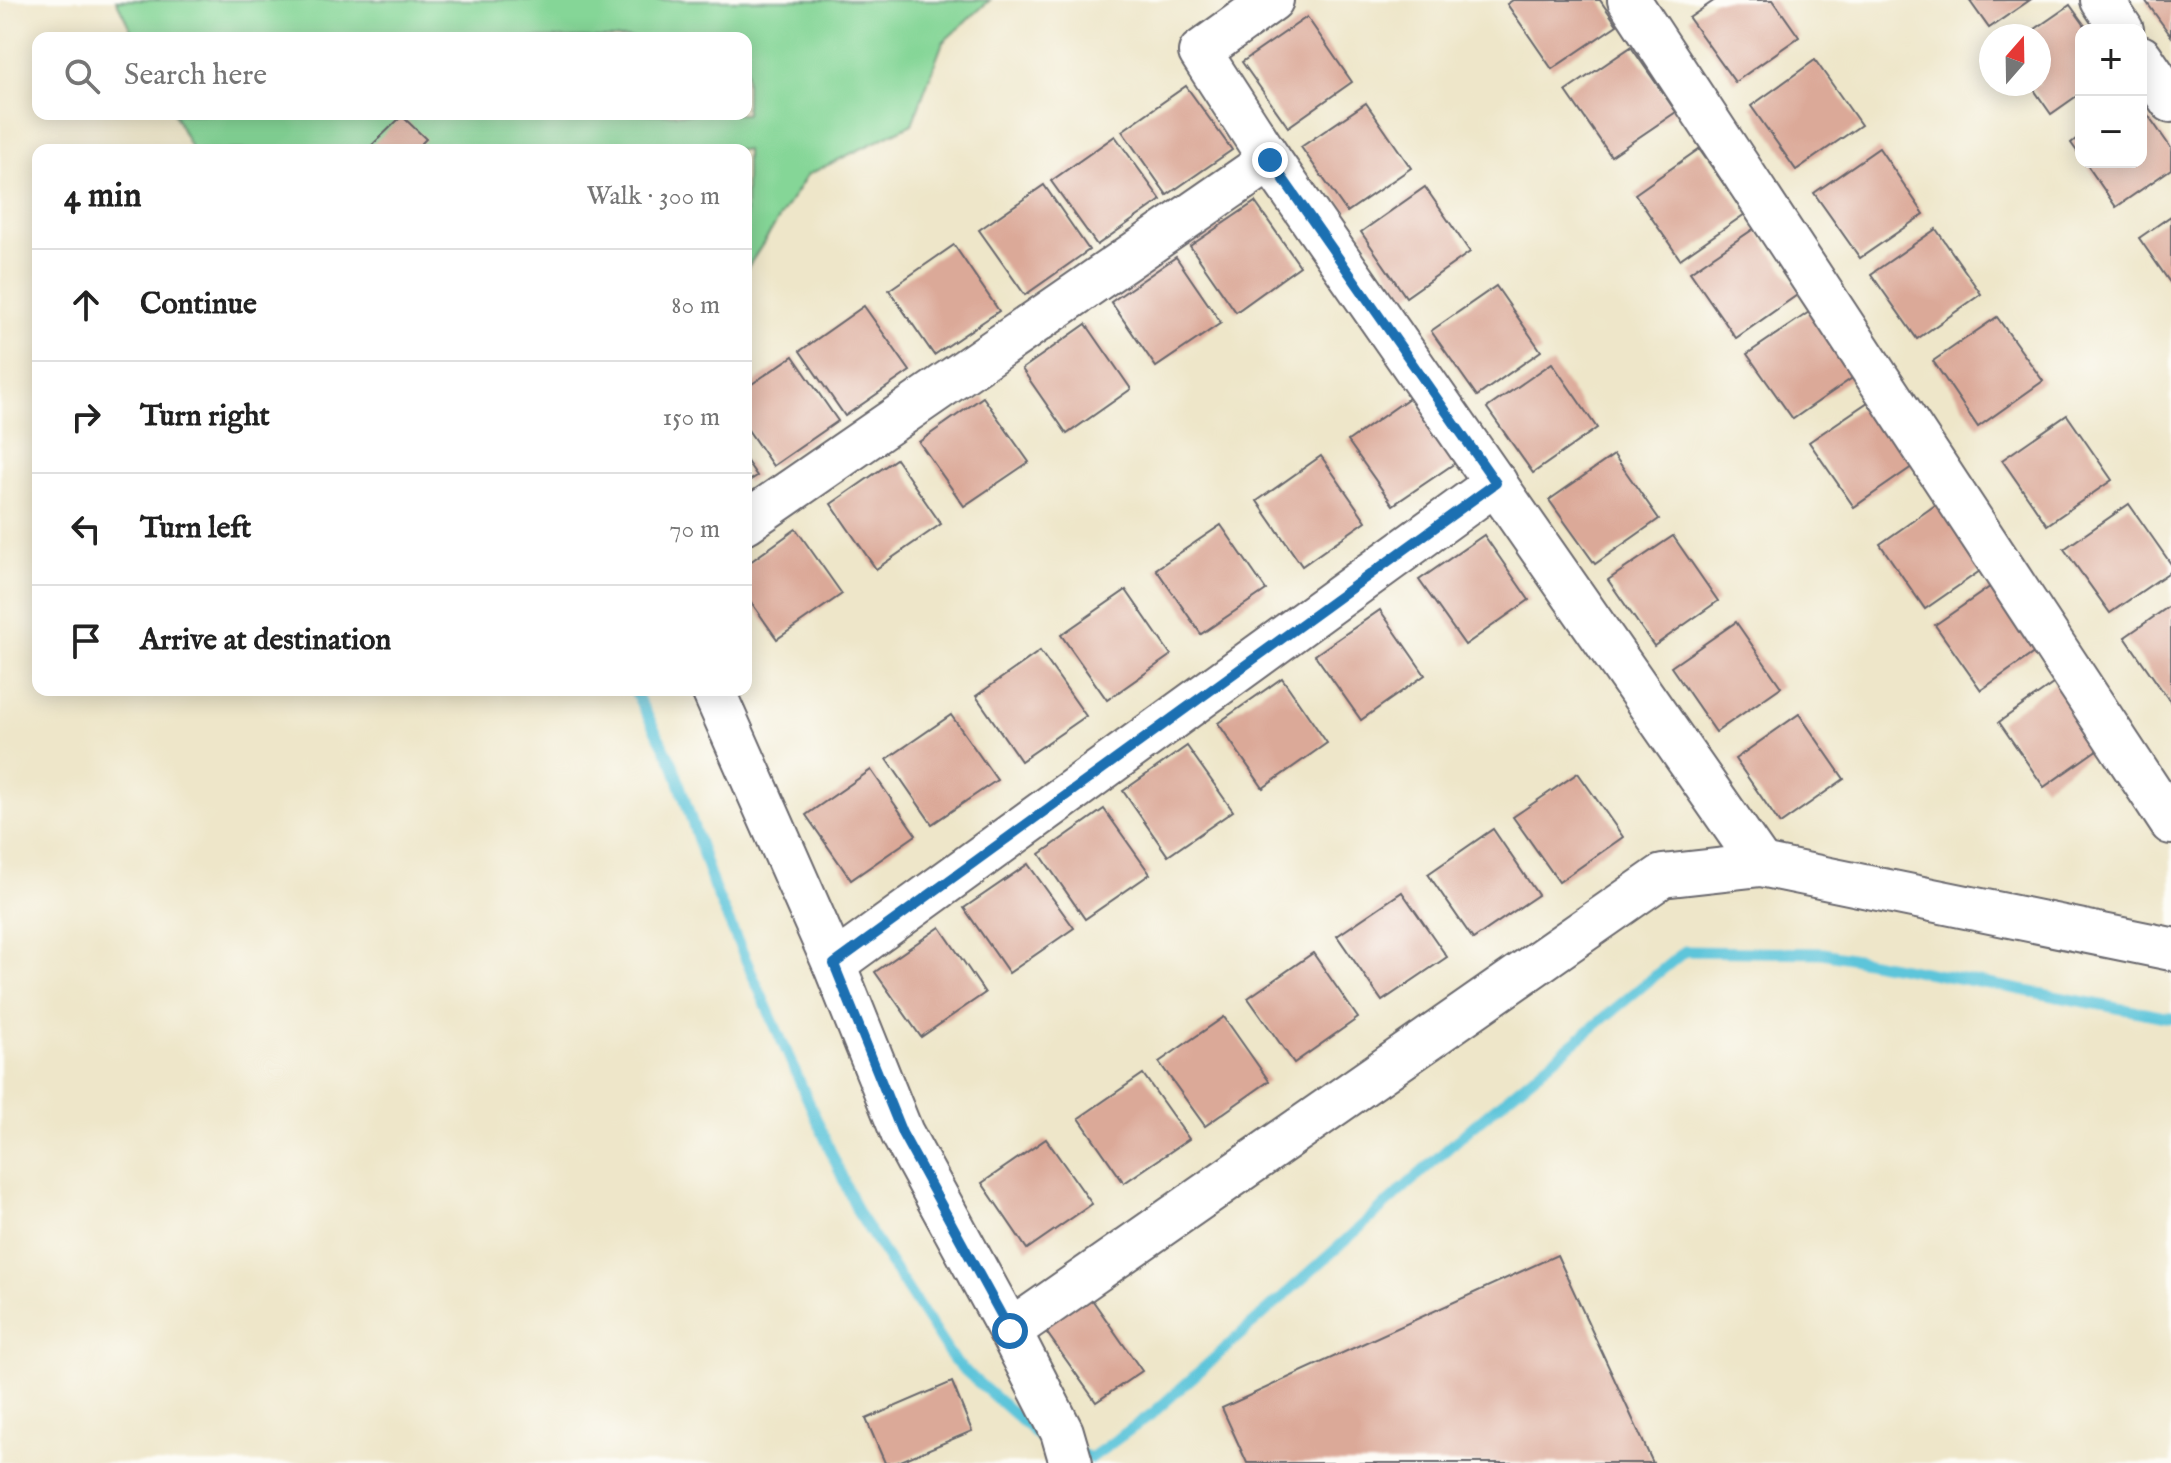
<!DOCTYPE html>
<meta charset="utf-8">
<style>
:root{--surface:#fff;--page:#f6f6f6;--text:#222;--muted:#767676;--line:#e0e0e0}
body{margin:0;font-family:"IM FELL English",serif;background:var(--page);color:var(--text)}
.controls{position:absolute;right:24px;top:24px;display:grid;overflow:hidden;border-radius:16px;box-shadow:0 4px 20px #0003}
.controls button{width:72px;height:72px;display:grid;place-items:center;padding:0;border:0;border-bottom:2px solid var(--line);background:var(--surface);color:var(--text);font:40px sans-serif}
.compass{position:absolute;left:1979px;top:24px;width:72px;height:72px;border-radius:50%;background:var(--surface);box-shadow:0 4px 20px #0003;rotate:20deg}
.stop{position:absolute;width:24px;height:24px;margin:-18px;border:6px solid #1f6fb2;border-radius:50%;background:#fff}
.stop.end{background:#1f6fb2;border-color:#fff;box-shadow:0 2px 8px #0008}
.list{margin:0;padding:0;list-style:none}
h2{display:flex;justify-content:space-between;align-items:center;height:104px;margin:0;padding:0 32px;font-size:34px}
h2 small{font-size:26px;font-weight:400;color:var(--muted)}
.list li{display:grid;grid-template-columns:52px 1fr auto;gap:24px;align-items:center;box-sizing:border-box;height:112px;padding:0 32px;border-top:2px solid var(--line)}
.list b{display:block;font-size:30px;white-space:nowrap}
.list em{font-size:26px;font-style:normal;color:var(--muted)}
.icon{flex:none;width:44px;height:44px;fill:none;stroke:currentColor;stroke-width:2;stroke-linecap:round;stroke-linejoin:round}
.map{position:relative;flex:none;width:2171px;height:1463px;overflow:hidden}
.search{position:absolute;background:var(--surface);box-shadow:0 4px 20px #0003;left:32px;top:32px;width:720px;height:88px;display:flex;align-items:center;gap:20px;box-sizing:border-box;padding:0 28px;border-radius:16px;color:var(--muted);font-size:30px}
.panel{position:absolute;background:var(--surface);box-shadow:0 4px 20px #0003;left:32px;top:144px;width:720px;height:552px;border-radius:16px}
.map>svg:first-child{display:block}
</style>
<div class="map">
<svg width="2171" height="1463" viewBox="0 0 2171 1463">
<rect width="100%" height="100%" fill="#fdfcf7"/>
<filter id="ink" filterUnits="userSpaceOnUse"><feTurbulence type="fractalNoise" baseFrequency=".0125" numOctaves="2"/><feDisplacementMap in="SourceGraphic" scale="16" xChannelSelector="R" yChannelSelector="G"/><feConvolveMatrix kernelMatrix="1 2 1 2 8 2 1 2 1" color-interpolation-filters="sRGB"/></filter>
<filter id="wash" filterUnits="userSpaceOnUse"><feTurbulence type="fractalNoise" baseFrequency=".006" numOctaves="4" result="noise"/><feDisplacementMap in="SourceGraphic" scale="32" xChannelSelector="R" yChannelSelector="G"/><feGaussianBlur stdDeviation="1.8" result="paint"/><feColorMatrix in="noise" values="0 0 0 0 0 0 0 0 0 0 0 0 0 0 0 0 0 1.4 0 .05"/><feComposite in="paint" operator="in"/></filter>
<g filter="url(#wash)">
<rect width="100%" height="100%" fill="#eee6c9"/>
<path fill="#85d697" stroke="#547c69" stroke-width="2" d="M 116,0 L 990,0 L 943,42 L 912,124 L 807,175 L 746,270 L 746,150 L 192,150 L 174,114 L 746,114 L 746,38 L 135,38 Z"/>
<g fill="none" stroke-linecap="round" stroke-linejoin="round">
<g stroke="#5dc5da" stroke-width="11">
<path d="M 634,690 L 673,764 L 714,888 L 858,1213 L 954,1361 L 1041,1438 L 1054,1443"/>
<path d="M 1077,1452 L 1091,1458 L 1153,1413 L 1473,1126 L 1685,951 L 1823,953 L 2171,1018"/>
</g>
</g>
<g id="blocks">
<g fill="#dba998">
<path d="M 1513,0 L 1600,0 L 1617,25 L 1552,69 L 1507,4 Z"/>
<path d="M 1715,0 L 1773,0 L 1799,37 L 1735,82 L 1689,18 Z"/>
<path d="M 1969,0 L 2030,0 L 1989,28 Z"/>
<path d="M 2145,0 L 2171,0 L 2171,36 Z"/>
<path d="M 2070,5 L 2088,30 L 2081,30 L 2081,93 L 2051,114 L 2030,84 L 2039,84 L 2039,36 L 2025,36 Z"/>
<path d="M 1307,17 L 1352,82 L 1288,127 L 1242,62 Z"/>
<path d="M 1631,47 L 1676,112 L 1611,156 L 1566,91 Z"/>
<path d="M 1815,60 L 1861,125 L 1796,170 L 1751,106 Z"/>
<path d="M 1186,86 L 1232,150 L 1167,195 L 1122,131 Z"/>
<path d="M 1366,103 L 1411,168 L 1347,212 L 1301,147 Z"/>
<path d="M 2141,105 L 2171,148 L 2171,169 L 2116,207 L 2085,162 L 2141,162 Z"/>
<path d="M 402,116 L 426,139 L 415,150 L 367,150 Z"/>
<path d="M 2081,135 L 2081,157 L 2071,143 Z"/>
<path d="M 1115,136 L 1161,200 L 1097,245 L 1051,181 Z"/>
<path d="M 1879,148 L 1924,214 L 1860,258 L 1814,193 Z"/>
<path d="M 1699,149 L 1745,214 L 1680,259 L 1635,194 Z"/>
<path d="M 1044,185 L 1089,250 L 1025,295 L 979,230 Z"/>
<path d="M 1425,187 L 1470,252 L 1406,297 L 1361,232 Z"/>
<path d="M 1255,202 L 1300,266 L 1236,312 L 1190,246 Z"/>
<path d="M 2171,216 L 2171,284 L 2139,238 Z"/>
<path d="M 1755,228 L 1800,293 L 1736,338 L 1690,272 Z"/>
<path d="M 1936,229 L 1981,294 L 1917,339 L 1871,274 Z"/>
<path d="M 954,245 L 999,311 L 934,355 L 889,290 Z"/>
<path d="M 1176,257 L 1221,323 L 1156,367 L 1111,302 Z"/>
<path d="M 1496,286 L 1541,351 L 1477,396 L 1431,331 Z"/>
<path d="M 864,306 L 910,371 L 845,416 L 800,351 Z"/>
<path d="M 1812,310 L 1858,374 L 1793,419 L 1747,354 Z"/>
<path d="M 1997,317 L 2043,381 L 1978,427 L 1933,361 Z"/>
<path d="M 1086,324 L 1131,389 L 1067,434 L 1022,369 Z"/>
<path d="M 793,356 L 838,421 L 773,466 L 746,427 L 746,388 Z"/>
<path d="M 1552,363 L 1597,428 L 1533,473 L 1487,408 Z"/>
<path d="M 1412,396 L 1458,461 L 1393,505 L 1348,441 Z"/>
<path d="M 983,397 L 1029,462 L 964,506 L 919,442 Z"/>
<path d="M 1874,398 L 1919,462 L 1854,507 L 1809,442 Z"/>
<path d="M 2067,415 L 2112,480 L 2047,525 L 2002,460 Z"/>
<path d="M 1614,455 L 1659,519 L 1595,564 L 1549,500 Z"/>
<path d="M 1321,456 L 1366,521 L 1302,566 L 1257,501 Z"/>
<path d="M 896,459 L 941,524 L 876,569 L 831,504 Z"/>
<path d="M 746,460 L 757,476 L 746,483 Z"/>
<path d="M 1944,499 L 1990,564 L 1925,609 L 1880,544 Z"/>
<path d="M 2129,504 L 2171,564 L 2171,571 L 2110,613 L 2064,549 Z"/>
<path d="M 1221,525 L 1266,590 L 1201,634 L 1156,569 Z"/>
<path d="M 796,529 L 842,594 L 777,639 L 746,595 L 746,565 Z"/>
<path d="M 1484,535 L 1529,600 L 1465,645 L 1419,580 Z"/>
<path d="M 1673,536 L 1718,601 L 1654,646 L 1608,580 Z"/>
<path d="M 2000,580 L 2045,645 L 1981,690 L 1935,625 Z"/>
<path d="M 1126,590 L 1171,655 L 1107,700 L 1061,635 Z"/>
<path d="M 2171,605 L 2171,703 L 2125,637 Z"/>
<path d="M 1380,610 L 1425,675 L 1361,720 L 1315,655 Z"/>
<path d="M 1736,622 L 1781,687 L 1716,732 L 1671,667 Z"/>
<path d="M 1040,651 L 1086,716 L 1021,761 L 976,696 Z"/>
<path d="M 2063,677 L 2108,742 L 2044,787 L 1999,722 Z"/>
<path d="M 1282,678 L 1327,743 L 1263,788 L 1218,723 Z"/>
<path d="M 1799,714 L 1844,779 L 1780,824 L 1735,759 Z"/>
<path d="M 951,715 L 997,780 L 932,824 L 887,759 Z"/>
<path d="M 1187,746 L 1233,811 L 1168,856 L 1123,791 Z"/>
<path d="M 871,770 L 916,835 L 851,880 L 806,815 Z"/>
<path d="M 1578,773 L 1623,837 L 1559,882 L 1513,817 Z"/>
<path d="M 1104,809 L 1150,874 L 1085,919 L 1040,854 Z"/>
<path d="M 1493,829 L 1538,895 L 1473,939 L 1428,874 Z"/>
<path d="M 1028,864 L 1074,928 L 1009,973 L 964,908 Z"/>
<path d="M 1402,892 L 1447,957 L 1382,1001 L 1337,936 Z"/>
<path d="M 940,927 L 985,993 L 921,1037 L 875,972 Z"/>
<path d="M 1313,953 L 1358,1018 L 1294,1063 L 1248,998 Z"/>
<path d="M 1224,1017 L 1269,1081 L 1205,1126 L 1159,1062 Z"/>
<path d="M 1143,1074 L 1189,1139 L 1124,1183 L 1079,1118 Z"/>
<path d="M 1046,1139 L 1092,1204 L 1027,1249 L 982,1183 Z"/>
<path d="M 1557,1255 L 1653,1463 L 1247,1463 L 1222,1408 Z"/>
<path d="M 1086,1291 L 1142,1371 L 1096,1402 L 1040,1323 Z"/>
<path d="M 952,1382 L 972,1431 L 896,1463 L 885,1463 L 866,1419 Z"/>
</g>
</g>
</g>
<g filter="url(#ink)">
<use href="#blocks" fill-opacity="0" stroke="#69676d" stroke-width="2"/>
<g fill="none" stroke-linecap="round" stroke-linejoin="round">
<defs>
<g id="minor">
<path d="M 1272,0 L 1200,52 L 1270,160 L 1761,865"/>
<path d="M 1629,0 L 2171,823"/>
<path d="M 2102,0 L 2122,30"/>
<path d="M 2141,57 L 2171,101"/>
<path d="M 746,522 L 1270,160"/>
<path d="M 713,690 L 834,964 L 902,1133 L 1010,1331 L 1062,1432 L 1071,1463"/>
<path d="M 834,964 L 1496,483"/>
<path d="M 1010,1331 L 1662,876 L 1761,865 L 2171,949"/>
</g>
</defs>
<use href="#minor" stroke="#69676d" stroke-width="46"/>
<use href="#minor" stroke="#fff" stroke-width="42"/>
</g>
</g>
<g fill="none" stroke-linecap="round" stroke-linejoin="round" filter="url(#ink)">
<path stroke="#1f6fb2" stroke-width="10" d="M 1010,1331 L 902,1133 L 834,964 L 1496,483 L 1270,160"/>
</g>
</svg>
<div class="controls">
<button>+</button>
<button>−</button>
</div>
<svg class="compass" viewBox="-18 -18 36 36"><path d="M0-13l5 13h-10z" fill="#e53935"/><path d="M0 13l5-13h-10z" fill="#767676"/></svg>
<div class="stop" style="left:1010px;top:1331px"></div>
<div class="stop end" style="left:1270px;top:160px"></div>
<div class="search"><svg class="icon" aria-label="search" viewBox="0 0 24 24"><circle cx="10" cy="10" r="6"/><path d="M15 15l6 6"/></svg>Search here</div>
<section class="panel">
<h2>4 min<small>Walk · 300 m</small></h2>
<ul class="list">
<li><svg class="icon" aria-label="ahead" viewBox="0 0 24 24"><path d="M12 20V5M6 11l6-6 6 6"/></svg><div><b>Continue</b></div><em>80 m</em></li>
<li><svg class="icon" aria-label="right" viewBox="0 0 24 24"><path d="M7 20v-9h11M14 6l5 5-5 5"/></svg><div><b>Turn right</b></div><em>150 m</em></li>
<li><svg class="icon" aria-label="left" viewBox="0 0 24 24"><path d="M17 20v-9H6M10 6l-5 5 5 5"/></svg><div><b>Turn left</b></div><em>70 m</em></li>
<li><svg class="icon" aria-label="arrive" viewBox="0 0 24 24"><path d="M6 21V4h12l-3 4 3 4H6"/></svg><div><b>Arrive at destination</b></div></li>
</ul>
</section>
</div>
